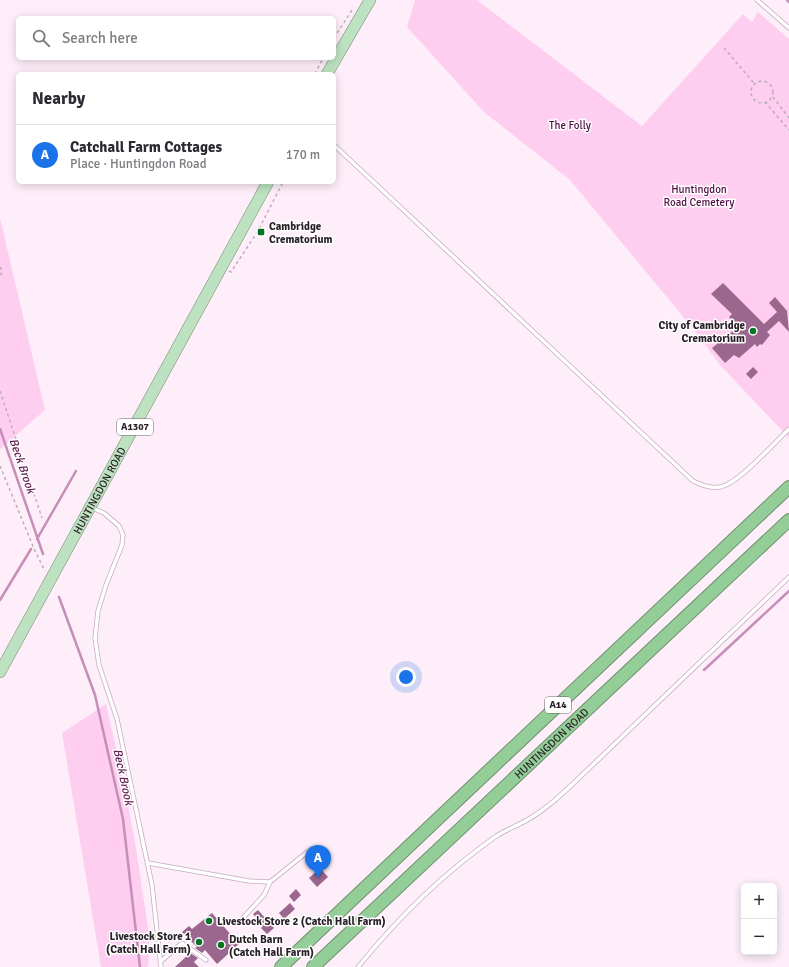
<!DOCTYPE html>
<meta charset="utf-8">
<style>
:root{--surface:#fff;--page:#f2f2f3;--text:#2b2b33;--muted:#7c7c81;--line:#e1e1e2;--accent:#1a73e8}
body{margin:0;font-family:Signika,sans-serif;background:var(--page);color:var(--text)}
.controls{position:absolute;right:12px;bottom:12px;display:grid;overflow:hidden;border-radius:6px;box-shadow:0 2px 10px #0003}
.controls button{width:36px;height:36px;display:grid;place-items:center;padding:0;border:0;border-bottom:1px solid var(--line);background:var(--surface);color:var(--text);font:20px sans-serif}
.you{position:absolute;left:406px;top:677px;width:14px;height:14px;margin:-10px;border:3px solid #fff;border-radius:50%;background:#1a73e8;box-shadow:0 0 0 6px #1a73e833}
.badge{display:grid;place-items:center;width:26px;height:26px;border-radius:50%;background:var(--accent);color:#fff;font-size:13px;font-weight:700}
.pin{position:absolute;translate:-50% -33px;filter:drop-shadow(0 1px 2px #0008)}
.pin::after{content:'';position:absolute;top:21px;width:14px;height:12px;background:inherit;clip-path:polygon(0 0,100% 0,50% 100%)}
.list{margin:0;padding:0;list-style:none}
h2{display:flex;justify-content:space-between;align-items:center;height:52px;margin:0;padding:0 16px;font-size:17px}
h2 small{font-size:13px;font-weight:400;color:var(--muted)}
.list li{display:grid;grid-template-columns:26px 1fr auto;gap:12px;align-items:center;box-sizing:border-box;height:60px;padding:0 16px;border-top:1px solid var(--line)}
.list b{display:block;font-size:15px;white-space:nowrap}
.list p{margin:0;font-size:13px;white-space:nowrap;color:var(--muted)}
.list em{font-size:13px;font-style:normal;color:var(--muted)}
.icon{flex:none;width:22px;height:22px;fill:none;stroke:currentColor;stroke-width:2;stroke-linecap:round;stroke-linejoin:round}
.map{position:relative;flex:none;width:789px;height:967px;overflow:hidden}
.search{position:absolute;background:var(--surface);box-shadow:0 2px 10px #0003;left:16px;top:16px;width:320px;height:44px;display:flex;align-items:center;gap:10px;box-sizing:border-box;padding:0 14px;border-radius:6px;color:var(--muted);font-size:15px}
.panel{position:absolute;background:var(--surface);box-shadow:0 2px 10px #0003;left:16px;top:72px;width:320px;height:112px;border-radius:6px}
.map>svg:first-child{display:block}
</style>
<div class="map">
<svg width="789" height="967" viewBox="0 0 789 967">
<rect width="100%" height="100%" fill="#feeef9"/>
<g fill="#fecef1">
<path d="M 415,0 L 477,0 L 642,126 L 743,14 L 752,22 L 758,12 L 789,39 L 789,438 L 720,365 L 695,331 L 570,180 L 484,112 L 407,27 Z"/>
<path d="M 0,218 L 45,410 L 0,449 Z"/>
<path d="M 106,704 C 120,765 134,826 142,889 C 146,914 152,942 148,967 L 101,967 L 62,733 Z"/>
</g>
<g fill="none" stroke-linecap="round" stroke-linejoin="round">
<g stroke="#c68eb8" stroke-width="2.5">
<path d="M 787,0 L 789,2"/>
<path d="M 0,429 L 43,554"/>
<path d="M 37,539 L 76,471"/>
<path d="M 59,597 L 95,695 L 123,819 L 140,967"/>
<path d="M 0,600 L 31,549"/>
<path d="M 704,670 L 789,591"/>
</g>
</g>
<g fill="#9b678e">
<path d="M 723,283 L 764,324 L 777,312 L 769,303 L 775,297 L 787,311 L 789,332 L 779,321 L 767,332 L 770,335 L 762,345 L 760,344 L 757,347 L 755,344 L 739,358 L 734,355 L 725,363 L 712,348 L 738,327 L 729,317 L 732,314 L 711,294 Z"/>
<path d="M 753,367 L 758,372 L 751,379 L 746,374 Z"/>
<path d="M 320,868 L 328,877 L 317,887 L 309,878 Z"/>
<path d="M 296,889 L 301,895 L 294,902 L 289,896 Z"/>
<path d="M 290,903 L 295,909 L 284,919 L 279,913 Z"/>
<path d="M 258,910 L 274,928 L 267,934 L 261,928 L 263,926 L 253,914 Z"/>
<path d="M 212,913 L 239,944 L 217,964 L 205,950 L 202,953 L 195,948 L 197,947 L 182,932 L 189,926 L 192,929 Z"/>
<path d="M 190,953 L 198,958 L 194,962 L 199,967 L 175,967 Z"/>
</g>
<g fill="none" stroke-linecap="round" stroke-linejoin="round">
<defs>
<g id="lane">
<path d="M 757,0 L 789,28"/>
<path d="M 334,145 L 693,481 C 701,485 710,489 720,487 C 738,484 774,443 789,429"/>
<path d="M 92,508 L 104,513 L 119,526 L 123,535 L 122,545 L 106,585 L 98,611 L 95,638 L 99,665 L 117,719 L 152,885 L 161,967"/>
<path d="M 148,863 L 249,881 L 270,882 L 311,849"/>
<path d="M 242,919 L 264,895 L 270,882"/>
<path d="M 160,962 L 182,943 L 206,960"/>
<path d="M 358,967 C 397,919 444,873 495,837 C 505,830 517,826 527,820 C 547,809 563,793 579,778 L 789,577"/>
</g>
<g id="primary">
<path d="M 327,74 L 370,0"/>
<path id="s1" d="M 0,672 L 268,182"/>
</g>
<g id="highway">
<path d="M 281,967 L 789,487"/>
<path id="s2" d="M 313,967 L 789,520"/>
</g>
</defs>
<use href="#lane" stroke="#c5acbe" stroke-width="5"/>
<use href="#primary" stroke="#6e906f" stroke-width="12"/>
<use href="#highway" stroke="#6e906f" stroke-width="14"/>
<g stroke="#bcaeb8" stroke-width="1.5" stroke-dasharray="3 3" stroke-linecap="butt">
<path d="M 334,38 L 352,10"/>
<path d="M 724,48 L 754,83"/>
<path d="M 315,74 L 323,58"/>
<circle cx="762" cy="92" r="11"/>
<path d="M 773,97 L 789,118"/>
<path d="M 765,102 L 789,130"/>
<path d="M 0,267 L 2,271 L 0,278"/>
<path d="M 229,271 L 231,272 L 258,231 L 283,182"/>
<path d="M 0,391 L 42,518"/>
<path d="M 0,466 L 35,551 L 45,571"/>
</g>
<use href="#lane" stroke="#fff" stroke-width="3.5"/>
<use href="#primary" stroke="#bee1c1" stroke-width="11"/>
<use href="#highway" stroke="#93cd97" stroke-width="12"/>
</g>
<g fill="#077325" stroke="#fff" stroke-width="1.5">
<rect x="257" y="228" width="8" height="8" rx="2"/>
<circle cx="753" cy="331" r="4"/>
<circle cx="209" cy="921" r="4"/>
<circle cx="199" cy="942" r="4"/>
<circle cx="221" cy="945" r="4"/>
</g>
<g text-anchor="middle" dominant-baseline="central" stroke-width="3" stroke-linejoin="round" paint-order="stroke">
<g fill="#fff" stroke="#696267" stroke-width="1">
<rect x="117" y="419" width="36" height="16" rx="3"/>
<rect x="545" y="697" width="26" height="16" rx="3"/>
</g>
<g font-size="10" font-weight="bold" fill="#291f26">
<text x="135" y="427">A1307</text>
<text x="558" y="705">A14</text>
</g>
<g font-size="11" fill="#500d45" stroke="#fff">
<text x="570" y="125">The Folly</text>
<text x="699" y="189">Huntingdon<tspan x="699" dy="13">Road Cemetery</tspan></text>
</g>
<g font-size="11" font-weight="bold" fill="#291f26" stroke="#fff" text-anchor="start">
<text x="269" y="226">Cambridge<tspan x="269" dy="13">Crematorium</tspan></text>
<text x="745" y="325" text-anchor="end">City of Cambridge<tspan x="745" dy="13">Crematorium</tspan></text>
<text x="217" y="921">Livestock Store 2 (Catch Hall Farm)</text>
<text x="191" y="936" text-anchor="end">Livestock Store 1<tspan x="191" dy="13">(Catch Hall Farm)</tspan></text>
<text x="229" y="939">Dutch Barn<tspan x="229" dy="13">(Catch Hall Farm)</tspan></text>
</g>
<g font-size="11" fill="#291f26" stroke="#fff">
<text stroke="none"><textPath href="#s1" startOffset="207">HUNTINGDON ROAD</textPath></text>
<text stroke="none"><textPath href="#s2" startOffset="327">HUNTINGDON ROAD</textPath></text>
</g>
<g font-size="12" font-style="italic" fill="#5f1d52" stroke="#fff">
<text transform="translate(22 466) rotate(71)">Beck Brook</text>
<text transform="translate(123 777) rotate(78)">Beck Brook</text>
</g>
</g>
</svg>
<div class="controls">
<button>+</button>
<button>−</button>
</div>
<div class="you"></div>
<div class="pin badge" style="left:318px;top:878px">A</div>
<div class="search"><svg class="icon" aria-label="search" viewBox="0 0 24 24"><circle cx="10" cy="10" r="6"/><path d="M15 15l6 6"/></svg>Search here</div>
<section class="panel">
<h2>Nearby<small></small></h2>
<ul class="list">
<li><span class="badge">A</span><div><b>Catchall Farm Cottages</b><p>Place · Huntingdon Road</p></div><em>170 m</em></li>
</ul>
</section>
</div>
